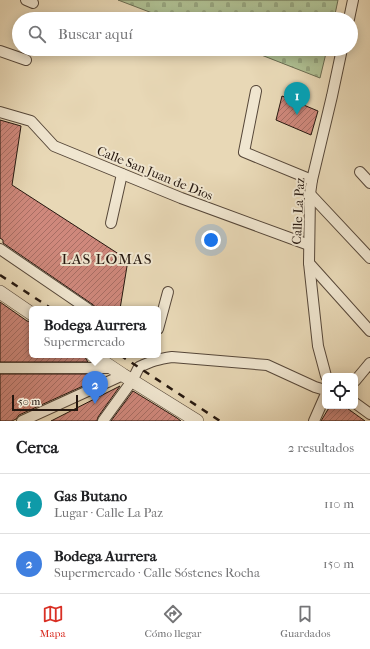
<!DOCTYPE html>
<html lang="es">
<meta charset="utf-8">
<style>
:root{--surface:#fff;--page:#f2f2f2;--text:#202124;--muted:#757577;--line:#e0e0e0;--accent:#d93025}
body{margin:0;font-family:"IM FELL French Canon",serif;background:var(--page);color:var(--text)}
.controls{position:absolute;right:12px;bottom:12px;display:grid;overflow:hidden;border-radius:6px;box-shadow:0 2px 10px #0003}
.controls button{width:36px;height:36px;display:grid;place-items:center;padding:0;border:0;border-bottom:1px solid var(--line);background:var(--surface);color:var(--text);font:20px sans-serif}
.scale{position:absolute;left:12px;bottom:10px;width:66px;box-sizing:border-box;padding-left:4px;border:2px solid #25170f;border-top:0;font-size:11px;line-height:14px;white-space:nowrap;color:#25170f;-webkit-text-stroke:3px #f0e6d0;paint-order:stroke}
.you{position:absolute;left:211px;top:240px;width:14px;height:14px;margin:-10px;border:3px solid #fff;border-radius:50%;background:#1a73e8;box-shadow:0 0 0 6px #1a73e833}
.badge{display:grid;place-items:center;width:26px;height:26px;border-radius:50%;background:var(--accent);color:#fff;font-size:13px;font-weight:700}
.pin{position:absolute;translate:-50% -33px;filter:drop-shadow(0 1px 2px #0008)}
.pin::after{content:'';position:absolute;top:21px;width:14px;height:12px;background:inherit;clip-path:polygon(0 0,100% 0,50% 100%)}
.popup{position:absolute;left:29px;top:306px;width:132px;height:52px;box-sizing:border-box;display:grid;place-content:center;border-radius:6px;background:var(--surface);filter:drop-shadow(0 1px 3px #0005);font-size:13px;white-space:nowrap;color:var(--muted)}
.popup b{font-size:15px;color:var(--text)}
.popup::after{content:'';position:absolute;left:50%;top:100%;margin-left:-8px;border:8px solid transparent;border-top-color:var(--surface)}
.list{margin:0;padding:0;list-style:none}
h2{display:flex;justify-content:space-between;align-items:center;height:52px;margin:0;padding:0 16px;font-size:17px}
h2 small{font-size:13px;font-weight:400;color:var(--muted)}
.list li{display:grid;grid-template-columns:26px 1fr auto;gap:12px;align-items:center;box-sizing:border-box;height:60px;padding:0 16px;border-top:1px solid var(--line)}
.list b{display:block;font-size:15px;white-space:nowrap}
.list p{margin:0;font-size:13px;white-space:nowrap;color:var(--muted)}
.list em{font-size:13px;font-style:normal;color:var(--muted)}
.icon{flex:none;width:22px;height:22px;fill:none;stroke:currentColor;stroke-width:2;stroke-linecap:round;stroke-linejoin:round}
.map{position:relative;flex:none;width:370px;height:421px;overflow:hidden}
.search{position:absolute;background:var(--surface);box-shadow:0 2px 10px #0003;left:12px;right:12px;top:12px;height:44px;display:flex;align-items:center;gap:10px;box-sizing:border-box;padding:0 14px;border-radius:22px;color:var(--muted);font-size:15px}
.sheet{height:172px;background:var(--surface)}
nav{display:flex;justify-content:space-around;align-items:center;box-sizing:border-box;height:56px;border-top:1px solid var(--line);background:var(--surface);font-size:11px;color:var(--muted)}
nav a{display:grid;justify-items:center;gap:2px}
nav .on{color:var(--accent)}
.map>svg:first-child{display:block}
</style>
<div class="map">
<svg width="370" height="421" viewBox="0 0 370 421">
<defs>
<pattern id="cemetery-stones" width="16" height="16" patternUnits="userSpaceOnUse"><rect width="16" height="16" fill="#afc093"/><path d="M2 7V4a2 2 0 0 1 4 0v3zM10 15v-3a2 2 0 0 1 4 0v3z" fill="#96a47e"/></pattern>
<pattern id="building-hatch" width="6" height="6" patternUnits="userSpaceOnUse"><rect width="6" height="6" fill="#cf887c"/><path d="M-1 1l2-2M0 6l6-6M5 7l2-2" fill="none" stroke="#a86e64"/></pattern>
</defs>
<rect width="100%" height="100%" fill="#e8d8b6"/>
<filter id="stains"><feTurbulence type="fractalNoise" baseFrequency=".005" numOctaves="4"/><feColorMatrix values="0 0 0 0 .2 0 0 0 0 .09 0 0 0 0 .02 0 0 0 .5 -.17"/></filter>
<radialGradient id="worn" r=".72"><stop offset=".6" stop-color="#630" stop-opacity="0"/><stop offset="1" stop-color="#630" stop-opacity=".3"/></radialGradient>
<g fill="url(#cemetery-stones)" stroke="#6a6c51">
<path d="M 118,0 L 338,0 L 334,19 L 168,19 Z"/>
<path d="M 246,49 L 327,49 L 320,78 Z"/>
</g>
<g fill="url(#building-hatch)" stroke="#25170f">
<path d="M 282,96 L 318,111 L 311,135 L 276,120 Z"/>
<path d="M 0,120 L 21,126 L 12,185 L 128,260 L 120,309 L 98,309 L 92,304 L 3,243 L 3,240 L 0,238 Z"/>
<path d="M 0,302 L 27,321 L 32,322 L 32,355 L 85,355 L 86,359 L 88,362 L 0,362 Z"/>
<path d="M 0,374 L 99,374 L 103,377 L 19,415 L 16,419 L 12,421 L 0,421 Z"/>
<path d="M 120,386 L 98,417 L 97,421 L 51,421 Z"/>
<path d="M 133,391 L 177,418 L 181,421 L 111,421 Z"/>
<path d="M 330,406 L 344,406 L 365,421 L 321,421 Z"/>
</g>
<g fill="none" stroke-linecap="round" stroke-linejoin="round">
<defs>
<g id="minor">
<path d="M 26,0 L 33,3"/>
<path d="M 349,19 L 353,0"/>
<path d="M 0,51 L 26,60"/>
<path d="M 256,91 L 244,152 L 312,180"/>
<path d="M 0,112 L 31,121 L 54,146 L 181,198 L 309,245"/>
<path d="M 360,172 L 370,183"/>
<path d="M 310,194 L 370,258"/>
<path d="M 111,223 L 122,174"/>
<path d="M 0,249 L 88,309"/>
<path d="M 309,263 L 370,331"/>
<path d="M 158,329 L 168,292"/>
<path d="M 0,368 L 113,368"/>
<path d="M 326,376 L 318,346 L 309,263 L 310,194 L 312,180 L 332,96 L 342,49"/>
<path d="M 355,381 L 370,363"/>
<path d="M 355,403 L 370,414"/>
<path d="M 22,421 L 123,375"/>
<path d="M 103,421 L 132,381 L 139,367 C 152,361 158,359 172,357 L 267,365 L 315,387 L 325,390"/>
<path d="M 314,421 L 325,396"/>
</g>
<g id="tertiary">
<path d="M 0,292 L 32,314"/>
<path d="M 93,355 L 123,375 L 197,421"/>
</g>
</defs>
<use href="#minor" stroke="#564739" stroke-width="12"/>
<use href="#tertiary" stroke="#564739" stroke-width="14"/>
<use href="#minor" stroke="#f0e6d0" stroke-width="10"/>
<use href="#tertiary" stroke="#f0e6d0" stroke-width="13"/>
<g stroke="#25170f" stroke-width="2.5" stroke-dasharray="7 7" stroke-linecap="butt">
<path d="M 0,275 L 52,309"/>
<path d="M 120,355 L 220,421"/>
</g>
</g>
<g text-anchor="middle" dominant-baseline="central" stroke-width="4" stroke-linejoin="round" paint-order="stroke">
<g font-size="13" fill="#25170f" stroke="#f0e6d0">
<text transform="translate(155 173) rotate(22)">Calle San Juan de Dios</text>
<text transform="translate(298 211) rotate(-87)">Calle La Paz</text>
</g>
<g font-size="15" letter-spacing="1" fill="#25170f" stroke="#f0e6d0">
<text x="107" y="259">LAS LOMAS</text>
</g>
</g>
<rect width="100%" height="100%" filter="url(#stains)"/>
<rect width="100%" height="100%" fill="url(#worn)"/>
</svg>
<div class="controls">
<button><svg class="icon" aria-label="locate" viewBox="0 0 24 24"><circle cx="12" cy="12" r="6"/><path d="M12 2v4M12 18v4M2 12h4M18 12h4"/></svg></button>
</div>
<div class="scale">50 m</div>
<div class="you"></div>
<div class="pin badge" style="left:297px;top:115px;background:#0f9aa8">1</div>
<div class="pin badge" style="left:95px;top:404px;background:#3f7fe0">2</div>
<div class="popup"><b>Bodega Aurrera</b>Supermercado</div>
<div class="search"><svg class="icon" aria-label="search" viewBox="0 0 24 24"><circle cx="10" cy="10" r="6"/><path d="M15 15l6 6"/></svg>Buscar aquí</div>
</div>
<section class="sheet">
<h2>Cerca<small>2 resultados</small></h2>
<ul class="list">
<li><span class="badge" style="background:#0f9aa8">1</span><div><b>Gas Butano</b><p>Lugar · Calle La Paz</p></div><em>110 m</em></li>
<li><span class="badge" style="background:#3f7fe0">2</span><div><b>Bodega Aurrera</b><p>Supermercado · Calle Sóstenes Rocha</p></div><em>150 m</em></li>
</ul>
</section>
<nav>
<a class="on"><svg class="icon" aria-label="map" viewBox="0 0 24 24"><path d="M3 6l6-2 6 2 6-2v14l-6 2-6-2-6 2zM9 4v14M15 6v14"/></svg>Mapa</a>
<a><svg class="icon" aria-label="directions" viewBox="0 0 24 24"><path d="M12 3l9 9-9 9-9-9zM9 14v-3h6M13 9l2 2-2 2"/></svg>Cómo llegar</a>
<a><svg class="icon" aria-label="saved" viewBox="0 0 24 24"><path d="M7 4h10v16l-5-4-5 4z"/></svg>Guardados</a>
</nav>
